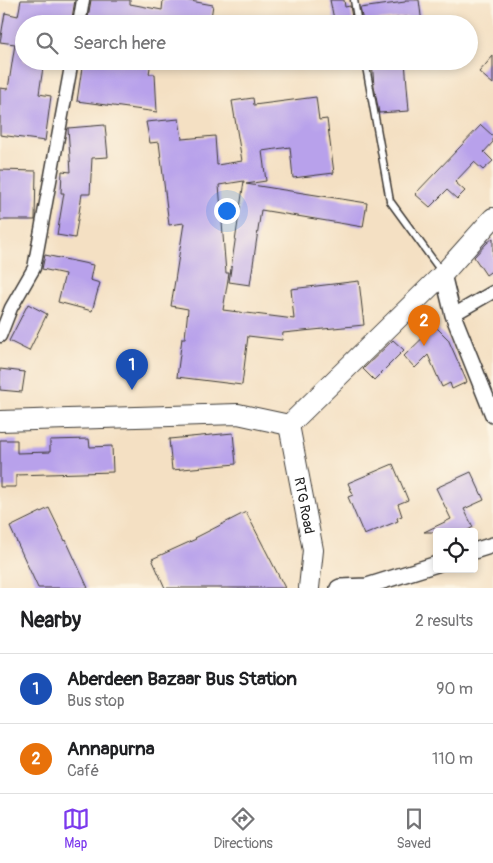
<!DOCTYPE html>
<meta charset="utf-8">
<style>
:root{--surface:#fff;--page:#f2f2f2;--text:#202124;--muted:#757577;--line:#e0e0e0;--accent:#7c3aed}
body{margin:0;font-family:Pangolin,sans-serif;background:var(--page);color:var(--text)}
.controls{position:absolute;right:15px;bottom:15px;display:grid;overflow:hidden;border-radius:5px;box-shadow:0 2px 8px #0003}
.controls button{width:45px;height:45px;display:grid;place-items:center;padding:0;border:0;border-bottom:1px solid var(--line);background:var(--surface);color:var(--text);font:25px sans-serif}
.you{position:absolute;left:226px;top:210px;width:18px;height:18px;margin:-12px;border:4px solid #fff;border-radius:50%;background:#1a73e8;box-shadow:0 0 0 8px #1a73e833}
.badge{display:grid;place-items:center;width:32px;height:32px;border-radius:50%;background:var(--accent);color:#fff;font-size:16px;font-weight:700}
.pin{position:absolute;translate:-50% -41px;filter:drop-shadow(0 1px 2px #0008)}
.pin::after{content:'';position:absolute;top:26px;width:18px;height:15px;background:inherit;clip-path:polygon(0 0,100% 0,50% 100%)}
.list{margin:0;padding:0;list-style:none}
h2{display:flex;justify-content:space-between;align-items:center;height:65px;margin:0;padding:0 20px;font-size:21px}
h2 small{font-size:16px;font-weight:400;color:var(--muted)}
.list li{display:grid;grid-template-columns:32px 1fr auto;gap:15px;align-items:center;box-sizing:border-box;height:70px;padding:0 20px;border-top:1px solid var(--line)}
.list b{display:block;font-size:19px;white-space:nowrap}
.list p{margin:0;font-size:16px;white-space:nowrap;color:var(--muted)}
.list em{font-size:16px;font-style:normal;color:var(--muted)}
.icon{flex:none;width:28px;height:28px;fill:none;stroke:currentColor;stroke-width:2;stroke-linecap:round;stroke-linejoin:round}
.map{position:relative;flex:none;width:493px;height:588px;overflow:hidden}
.search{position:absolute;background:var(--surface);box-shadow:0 2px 8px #0003;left:15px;right:15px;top:15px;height:55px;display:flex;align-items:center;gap:12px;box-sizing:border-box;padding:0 18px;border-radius:28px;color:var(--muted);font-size:19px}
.sheet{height:205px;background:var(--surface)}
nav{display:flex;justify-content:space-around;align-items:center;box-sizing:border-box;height:70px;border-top:1px solid var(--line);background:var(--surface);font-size:14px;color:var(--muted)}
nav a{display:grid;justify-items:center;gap:2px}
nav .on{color:var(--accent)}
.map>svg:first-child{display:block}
</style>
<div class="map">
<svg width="493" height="588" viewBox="0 0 493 588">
<rect width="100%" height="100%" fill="#fcf5e5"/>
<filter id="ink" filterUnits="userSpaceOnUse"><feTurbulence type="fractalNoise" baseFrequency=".02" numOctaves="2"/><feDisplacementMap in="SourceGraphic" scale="10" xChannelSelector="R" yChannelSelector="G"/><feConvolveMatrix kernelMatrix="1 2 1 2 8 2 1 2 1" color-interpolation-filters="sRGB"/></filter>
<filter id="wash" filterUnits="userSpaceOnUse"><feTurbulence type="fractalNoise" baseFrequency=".0096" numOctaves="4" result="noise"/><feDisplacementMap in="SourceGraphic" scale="20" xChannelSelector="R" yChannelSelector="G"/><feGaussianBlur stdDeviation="1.12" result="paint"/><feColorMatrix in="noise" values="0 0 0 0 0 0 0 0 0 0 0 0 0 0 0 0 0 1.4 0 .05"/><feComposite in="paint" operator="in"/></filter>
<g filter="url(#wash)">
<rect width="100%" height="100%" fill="#f4e0c3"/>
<g id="blocks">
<g fill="#b8a1eb">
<path d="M 21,0 L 75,0 L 71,24 L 24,24 L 24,61 L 44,61 L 39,94 L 51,96 L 45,141 L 0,135 L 0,88 L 8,89 L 15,44 L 0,42 L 5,13 L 18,16 Z"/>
<path d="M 91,0 L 130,0 L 130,4 L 162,10 L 163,0 L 185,0 L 213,5 L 210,24 L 87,24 Z"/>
<path d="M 330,0 L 344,0 L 345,7 L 350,6 L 353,23 L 335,24 Z"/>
<path d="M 405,0 L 419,0 L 422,24 L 409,24 L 407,17 L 365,22 L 365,20 L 363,21 L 360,8 L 405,2 Z"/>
<path d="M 493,56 L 493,84 L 479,72 Z"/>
<path d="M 83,61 L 151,61 L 149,74 L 155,74 L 157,112 L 77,101 Z"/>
<path d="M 372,61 L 405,61 L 409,111 L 379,113 L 374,86 Z"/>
<path d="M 316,97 L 319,120 L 327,119 L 334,173 L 293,178 L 290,147 L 262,151 L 266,181 L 246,184 L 367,203 L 363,227 L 261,210 L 250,285 L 229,282 L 244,181 L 219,185 L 226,273 L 229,273 L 223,310 L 294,319 L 291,289 L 359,281 L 364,325 L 283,333 L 282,340 L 248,336 L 242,385 L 177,377 L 182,338 L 185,338 L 188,309 L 171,306 L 184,223 L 169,225 L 159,142 L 150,143 L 146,122 L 179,119 L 182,139 L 215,136 L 217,165 L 242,161 L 232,101 L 253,98 L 254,105 Z"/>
<path d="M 105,125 L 108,157 L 92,158 L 90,194 L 82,194 L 75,238 L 57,235 L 64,193 L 61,193 L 62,171 L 71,172 L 68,128 Z"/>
<path d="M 481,125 L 493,136 L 493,142 L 484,152 L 493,161 L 483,170 L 474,162 L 455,182 L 465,191 L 457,199 L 447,190 L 430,207 L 415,194 Z"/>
<path d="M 0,170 L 36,171 L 35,220 L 0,220 Z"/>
<path d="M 493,238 L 493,270 L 486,275 L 474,257 L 487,243 Z"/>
<path d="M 45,255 L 93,265 L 90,280 L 100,283 L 92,311 L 58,302 L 65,274 L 42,269 Z"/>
<path d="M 28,304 L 47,314 L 29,351 L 9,341 Z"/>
<path d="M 435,326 L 448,339 L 467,382 L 452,389 L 450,383 L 442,387 L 428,355 L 415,368 L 404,356 Z"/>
<path d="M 393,340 L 404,350 L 374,380 L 363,369 Z"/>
<path d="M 0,369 L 25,372 L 22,392 L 0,390 Z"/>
<path d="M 233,433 L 236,464 L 172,470 L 169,439 Z"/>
<path d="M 89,439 L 90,447 L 112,446 L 113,472 L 16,475 L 16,487 L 0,487 L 0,440 L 17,440 L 17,453 L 50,452 L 50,440 Z"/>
<path d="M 393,464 L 408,500 L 398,504 L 402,516 L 397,518 L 398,521 L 364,535 L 348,497 L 353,495 L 348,483 Z"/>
<path d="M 471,472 L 484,500 L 464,509 L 473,527 L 465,532 L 424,532 L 451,519 L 436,488 Z"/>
<path d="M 49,508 L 65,541 L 66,540 L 88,588 L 38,588 L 10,527 Z"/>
<path d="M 246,512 L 285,588 L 165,588 L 152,559 L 196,539 L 195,538 Z"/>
</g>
</g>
</g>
<g filter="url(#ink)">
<use href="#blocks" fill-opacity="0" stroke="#3c3935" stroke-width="1"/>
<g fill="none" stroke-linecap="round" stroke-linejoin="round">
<defs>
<g id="service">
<path d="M 354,0 L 358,24"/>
<path d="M 365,61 L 390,201 L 441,271"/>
</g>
<g id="minor">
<path d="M 79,24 L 83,0"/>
<path d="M 453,315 L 493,292"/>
<path d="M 0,336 L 11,308 L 34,268 L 72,61"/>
</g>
<g id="tertiary">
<path d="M 443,274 L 453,315 L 493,415"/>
<path d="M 474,551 L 493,545"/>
<path d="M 338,588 L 340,587 L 367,586 L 437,564"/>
</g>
<g id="primary">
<path d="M 0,421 L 238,414 L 289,425 L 443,274 L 493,218"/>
<path id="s1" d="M 289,425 L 313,550 L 309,588"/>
</g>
</defs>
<use href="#service" stroke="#3c3935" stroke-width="9"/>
<use href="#minor" stroke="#3c3935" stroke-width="15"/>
<use href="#tertiary" stroke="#3c3935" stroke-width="18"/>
<use href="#primary" stroke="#3c3935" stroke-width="22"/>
<use href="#service" stroke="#fff" stroke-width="6"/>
<use href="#minor" stroke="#fff" stroke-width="12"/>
<use href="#tertiary" stroke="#fff" stroke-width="15"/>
<use href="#primary" stroke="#fff" stroke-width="20"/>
</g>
</g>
<g text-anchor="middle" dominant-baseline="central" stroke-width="4.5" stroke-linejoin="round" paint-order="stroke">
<g font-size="14" fill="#1c1c1c" stroke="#fcf5e5">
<text stroke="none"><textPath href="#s1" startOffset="82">RTG Road</textPath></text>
</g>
</g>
</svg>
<div class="controls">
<button><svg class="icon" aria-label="locate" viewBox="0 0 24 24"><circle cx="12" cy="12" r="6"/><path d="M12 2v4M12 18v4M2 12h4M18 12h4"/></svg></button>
</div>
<div class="you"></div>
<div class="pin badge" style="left:132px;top:390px;background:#1a4fb4">1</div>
<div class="pin badge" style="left:424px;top:346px;background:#e8710a">2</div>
<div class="search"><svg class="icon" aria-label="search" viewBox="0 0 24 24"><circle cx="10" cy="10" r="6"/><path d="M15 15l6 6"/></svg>Search here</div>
</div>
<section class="sheet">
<h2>Nearby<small>2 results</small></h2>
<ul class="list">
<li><span class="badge" style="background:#1a4fb4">1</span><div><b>Aberdeen Bazaar Bus Station</b><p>Bus stop</p></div><em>90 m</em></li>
<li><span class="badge" style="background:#e8710a">2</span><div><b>Annapurna</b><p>Café</p></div><em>110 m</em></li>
</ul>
</section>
<nav>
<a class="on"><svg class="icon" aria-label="map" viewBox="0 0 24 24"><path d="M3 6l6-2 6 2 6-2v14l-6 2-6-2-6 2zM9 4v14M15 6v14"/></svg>Map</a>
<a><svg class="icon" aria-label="directions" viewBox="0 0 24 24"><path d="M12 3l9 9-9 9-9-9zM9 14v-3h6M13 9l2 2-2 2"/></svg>Directions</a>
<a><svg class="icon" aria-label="saved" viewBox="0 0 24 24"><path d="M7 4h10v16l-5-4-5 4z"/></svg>Saved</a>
</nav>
